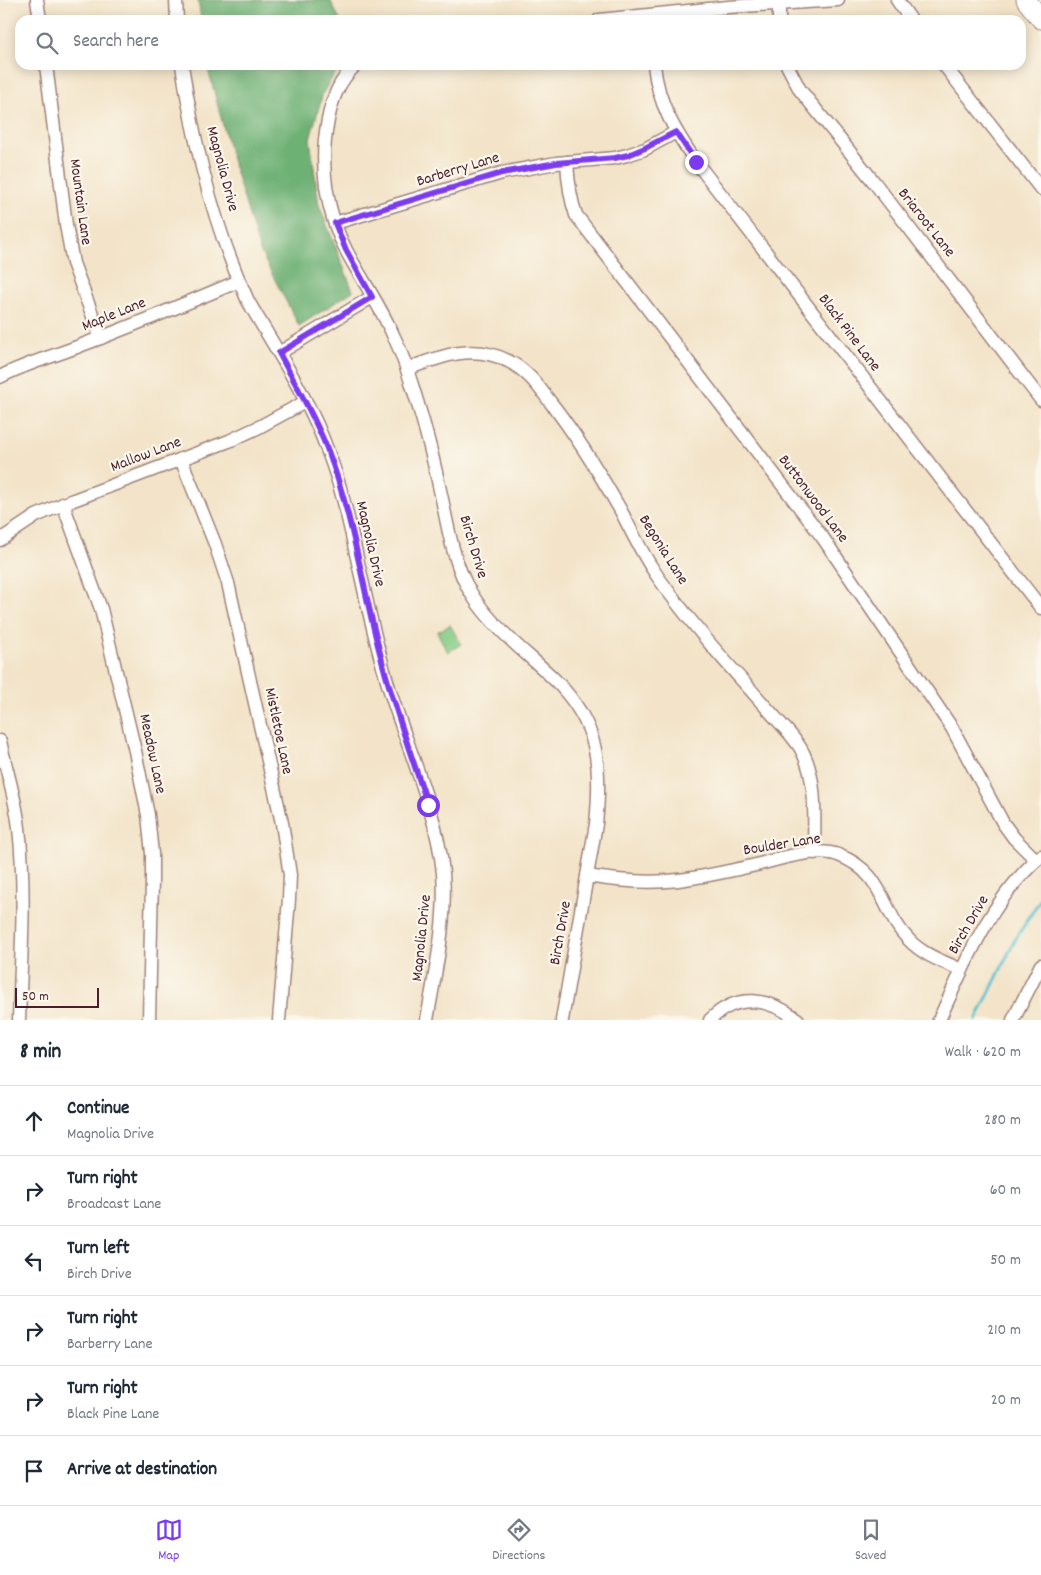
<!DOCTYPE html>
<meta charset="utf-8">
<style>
:root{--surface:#fff;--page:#f6f6f7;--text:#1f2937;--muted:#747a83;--line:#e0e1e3;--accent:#7c3aed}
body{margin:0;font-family:Dekko,sans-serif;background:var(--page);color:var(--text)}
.scale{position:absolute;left:15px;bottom:12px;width:84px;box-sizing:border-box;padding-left:5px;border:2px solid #4a1f2b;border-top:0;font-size:14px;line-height:18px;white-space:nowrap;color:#4a1f2b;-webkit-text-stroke:4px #fbf7ec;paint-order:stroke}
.stop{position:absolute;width:15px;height:15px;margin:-11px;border:4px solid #7c3aed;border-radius:50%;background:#fff}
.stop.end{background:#7c3aed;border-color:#fff;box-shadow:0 1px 5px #0008}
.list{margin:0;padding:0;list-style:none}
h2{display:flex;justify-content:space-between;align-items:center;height:65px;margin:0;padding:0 20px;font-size:21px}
h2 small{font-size:16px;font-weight:400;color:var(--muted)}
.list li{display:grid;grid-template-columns:32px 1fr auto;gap:15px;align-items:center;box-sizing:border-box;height:70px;padding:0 20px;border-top:1px solid var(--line)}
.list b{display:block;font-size:19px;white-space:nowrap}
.list p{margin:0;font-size:16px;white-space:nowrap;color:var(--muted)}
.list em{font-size:16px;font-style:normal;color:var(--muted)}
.icon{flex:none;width:28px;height:28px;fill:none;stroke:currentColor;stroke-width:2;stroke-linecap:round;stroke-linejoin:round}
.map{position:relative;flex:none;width:1041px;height:1020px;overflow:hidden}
.search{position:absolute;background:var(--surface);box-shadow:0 2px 12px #0003;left:15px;right:15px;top:15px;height:55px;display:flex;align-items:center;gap:12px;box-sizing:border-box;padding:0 18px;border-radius:15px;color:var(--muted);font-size:19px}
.sheet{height:485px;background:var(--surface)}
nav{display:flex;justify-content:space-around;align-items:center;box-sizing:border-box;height:70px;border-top:1px solid var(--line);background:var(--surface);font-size:14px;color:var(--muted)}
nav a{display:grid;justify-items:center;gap:2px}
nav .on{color:var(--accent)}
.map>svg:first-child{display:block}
</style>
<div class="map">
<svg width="1041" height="1020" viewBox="0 0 1041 1020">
<rect width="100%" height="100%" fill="#fbf7ec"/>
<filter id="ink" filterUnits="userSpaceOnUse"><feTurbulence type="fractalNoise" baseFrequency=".02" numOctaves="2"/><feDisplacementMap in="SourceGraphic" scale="10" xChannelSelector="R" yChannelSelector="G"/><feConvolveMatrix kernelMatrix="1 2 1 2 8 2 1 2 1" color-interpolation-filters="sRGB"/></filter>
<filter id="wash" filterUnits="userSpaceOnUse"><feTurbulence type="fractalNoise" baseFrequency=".0096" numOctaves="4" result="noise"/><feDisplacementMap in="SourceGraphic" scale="20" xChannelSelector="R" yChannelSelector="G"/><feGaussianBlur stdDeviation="1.12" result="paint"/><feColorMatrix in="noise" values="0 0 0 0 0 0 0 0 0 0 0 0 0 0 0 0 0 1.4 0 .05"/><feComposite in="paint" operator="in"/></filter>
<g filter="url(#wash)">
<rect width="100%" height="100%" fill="#f3e4c9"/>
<path fill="#88ce89" stroke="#69765a" d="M 450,625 L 461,644 L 448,652 L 437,632 Z"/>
<g fill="#6eb175" stroke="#5c6850">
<path d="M 198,0 L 330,0 L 340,20 L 201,20 Z"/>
<path d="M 207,65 L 340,65 L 323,93 L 310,139 L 319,205 L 353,291 L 299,326 L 260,251 L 233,163 Z"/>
</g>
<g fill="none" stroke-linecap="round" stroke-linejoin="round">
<path stroke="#51bdcc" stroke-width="3" d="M 976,1020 L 1015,940 L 1041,898"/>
</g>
</g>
<g filter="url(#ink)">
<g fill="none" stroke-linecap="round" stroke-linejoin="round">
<defs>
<g id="street">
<path d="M 37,0 L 40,20"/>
<path d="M 176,0 L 177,20"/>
<path d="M 897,0 L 911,20"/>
<path d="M 599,20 L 728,7 L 838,0"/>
<path d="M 779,20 L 779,3"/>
<path d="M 46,65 L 66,225 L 73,263 L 101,338"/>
<path d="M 182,65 C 194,145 214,227 248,301 C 276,350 309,398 328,452 C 344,493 352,537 362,580 C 370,617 379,655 390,691 C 408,750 437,811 443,873 C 447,922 435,972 427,1020"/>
<path d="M 356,65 C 339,80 332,99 328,120 C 319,164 326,213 347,252 C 362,280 381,307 394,337 C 404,357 410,379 417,401 C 427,433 435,466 442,499 C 448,528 453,558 466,584 C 476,604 492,622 508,637 C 523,652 540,665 555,680 C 599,724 602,765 596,824 L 562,1020"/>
<path d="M 654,65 C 658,104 675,131 696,162 L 1041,608"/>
<path d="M 787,65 L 800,90 L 874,182 L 1041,400"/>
<path d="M 944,65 L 1041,189"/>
<path d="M 567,162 C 568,181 570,198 576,215 L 823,538 L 952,728 L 1003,823 L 1014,838 L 1036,860"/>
<path d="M 335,223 L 502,173 L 556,163 L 615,158 L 627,155 L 645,149 L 676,132"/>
<path d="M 279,353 L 372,297"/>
<path d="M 407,369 C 441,356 474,343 508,361 C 527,370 539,387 551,403 C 578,437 600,474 621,511 C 633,534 643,556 658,577 C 697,633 745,683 790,734 C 794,739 798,744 801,749 C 818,779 814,820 814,853"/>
<path d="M 0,377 C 26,363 55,356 82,345 C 135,325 187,303 239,281"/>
<path d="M 181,459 L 215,544 L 228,583 L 282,823 L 290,875 L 289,899 L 279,1020"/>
<path d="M 63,504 L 101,609 L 135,751 L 148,815 L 152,854 L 152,880 L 149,1020"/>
<path d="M 0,540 L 36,516 L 63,504 L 229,441 L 259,427 L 305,402"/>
<path d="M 0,741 C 6,770 16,799 19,828 C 26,891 21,956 19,1020"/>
<path d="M 587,876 C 618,881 647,884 678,880 C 704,877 730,871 756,865 C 779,859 815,847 838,855 C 886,873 880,911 909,940 C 923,955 944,962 962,970"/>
<path d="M 710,1020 C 737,992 770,998 798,1020"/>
<path d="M 939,1020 C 966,961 991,899 1041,856"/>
<path d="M 1013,1020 L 1041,965"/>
</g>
<path id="secondary" d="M 1026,0 L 1041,19"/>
</defs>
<use href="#street" stroke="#9e827a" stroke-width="15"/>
<use href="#secondary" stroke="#9e827a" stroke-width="21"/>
<use href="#street" stroke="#fff" stroke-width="12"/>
<use href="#secondary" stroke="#fff" stroke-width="19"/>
</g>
</g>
<g fill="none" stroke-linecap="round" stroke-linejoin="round" filter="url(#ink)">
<path stroke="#7c3aed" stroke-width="6" d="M 428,805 C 411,755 393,705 380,653 C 362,586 353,516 328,451 C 315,417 296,385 279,353 L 372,297 L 346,250 L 335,223 L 502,173 L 556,163 L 615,158 L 628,155 L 645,148 L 676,132 L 696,162"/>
</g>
<g text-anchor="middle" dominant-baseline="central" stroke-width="4.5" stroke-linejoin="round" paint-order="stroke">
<g font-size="16" fill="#4a1f2b" stroke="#fbf7ec">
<text transform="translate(222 169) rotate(75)">Magnolia Drive</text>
<text transform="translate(458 170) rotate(-17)">Barberry Lane</text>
<text transform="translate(80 202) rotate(82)">Mountain Lane</text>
<text transform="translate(926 223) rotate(52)">Briaroot Lane</text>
<text transform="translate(114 315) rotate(-22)">Maple Lane</text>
<text transform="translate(849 333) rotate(53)">Black Pine Lane</text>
<text transform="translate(146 455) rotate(-21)">Mallow Lane</text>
<text transform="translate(813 499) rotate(53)">Buttonwood Lane</text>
<text transform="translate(370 544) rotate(77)">Magnolia Drive</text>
<text transform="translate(473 547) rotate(73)">Birch Drive</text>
<text transform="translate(663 550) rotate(58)">Begonia Lane</text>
<text transform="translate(278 731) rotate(78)">Mistletoe Lane</text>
<text transform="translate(152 754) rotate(78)">Meadow Lane</text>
<text transform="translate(782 845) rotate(-9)">Boulder Lane</text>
<text transform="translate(969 925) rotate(-60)">Birch Drive</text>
<text transform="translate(561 933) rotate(-80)">Birch Drive</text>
<text transform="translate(422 938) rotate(-84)">Magnolia Drive</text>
</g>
</g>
</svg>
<div class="scale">50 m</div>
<div class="stop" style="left:428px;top:805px"></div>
<div class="stop end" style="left:696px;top:162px"></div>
<div class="search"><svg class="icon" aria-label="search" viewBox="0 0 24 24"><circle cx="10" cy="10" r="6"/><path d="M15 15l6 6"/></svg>Search here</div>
</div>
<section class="sheet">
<h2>8 min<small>Walk · 620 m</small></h2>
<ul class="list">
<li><svg class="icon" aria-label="ahead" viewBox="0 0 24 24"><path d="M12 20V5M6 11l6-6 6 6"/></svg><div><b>Continue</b><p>Magnolia Drive</p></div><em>280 m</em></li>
<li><svg class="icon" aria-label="right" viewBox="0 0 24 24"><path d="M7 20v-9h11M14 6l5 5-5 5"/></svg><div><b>Turn right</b><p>Broadcast Lane</p></div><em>60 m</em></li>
<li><svg class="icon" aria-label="left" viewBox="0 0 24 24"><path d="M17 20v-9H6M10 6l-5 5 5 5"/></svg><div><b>Turn left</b><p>Birch Drive</p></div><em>50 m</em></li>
<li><svg class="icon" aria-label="right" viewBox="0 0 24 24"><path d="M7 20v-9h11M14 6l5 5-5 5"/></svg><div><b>Turn right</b><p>Barberry Lane</p></div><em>210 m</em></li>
<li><svg class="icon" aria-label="right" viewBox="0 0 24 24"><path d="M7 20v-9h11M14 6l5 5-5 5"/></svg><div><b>Turn right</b><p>Black Pine Lane</p></div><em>20 m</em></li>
<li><svg class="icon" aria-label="arrive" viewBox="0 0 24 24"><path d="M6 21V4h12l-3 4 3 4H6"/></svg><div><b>Arrive at destination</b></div></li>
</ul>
</section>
<nav>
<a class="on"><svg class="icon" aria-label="map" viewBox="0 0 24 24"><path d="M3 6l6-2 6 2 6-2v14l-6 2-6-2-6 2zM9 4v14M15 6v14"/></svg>Map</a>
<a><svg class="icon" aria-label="directions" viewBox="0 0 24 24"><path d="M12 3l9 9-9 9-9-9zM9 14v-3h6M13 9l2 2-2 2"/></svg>Directions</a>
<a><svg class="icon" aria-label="saved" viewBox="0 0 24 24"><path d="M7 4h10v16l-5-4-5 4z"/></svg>Saved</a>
</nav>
